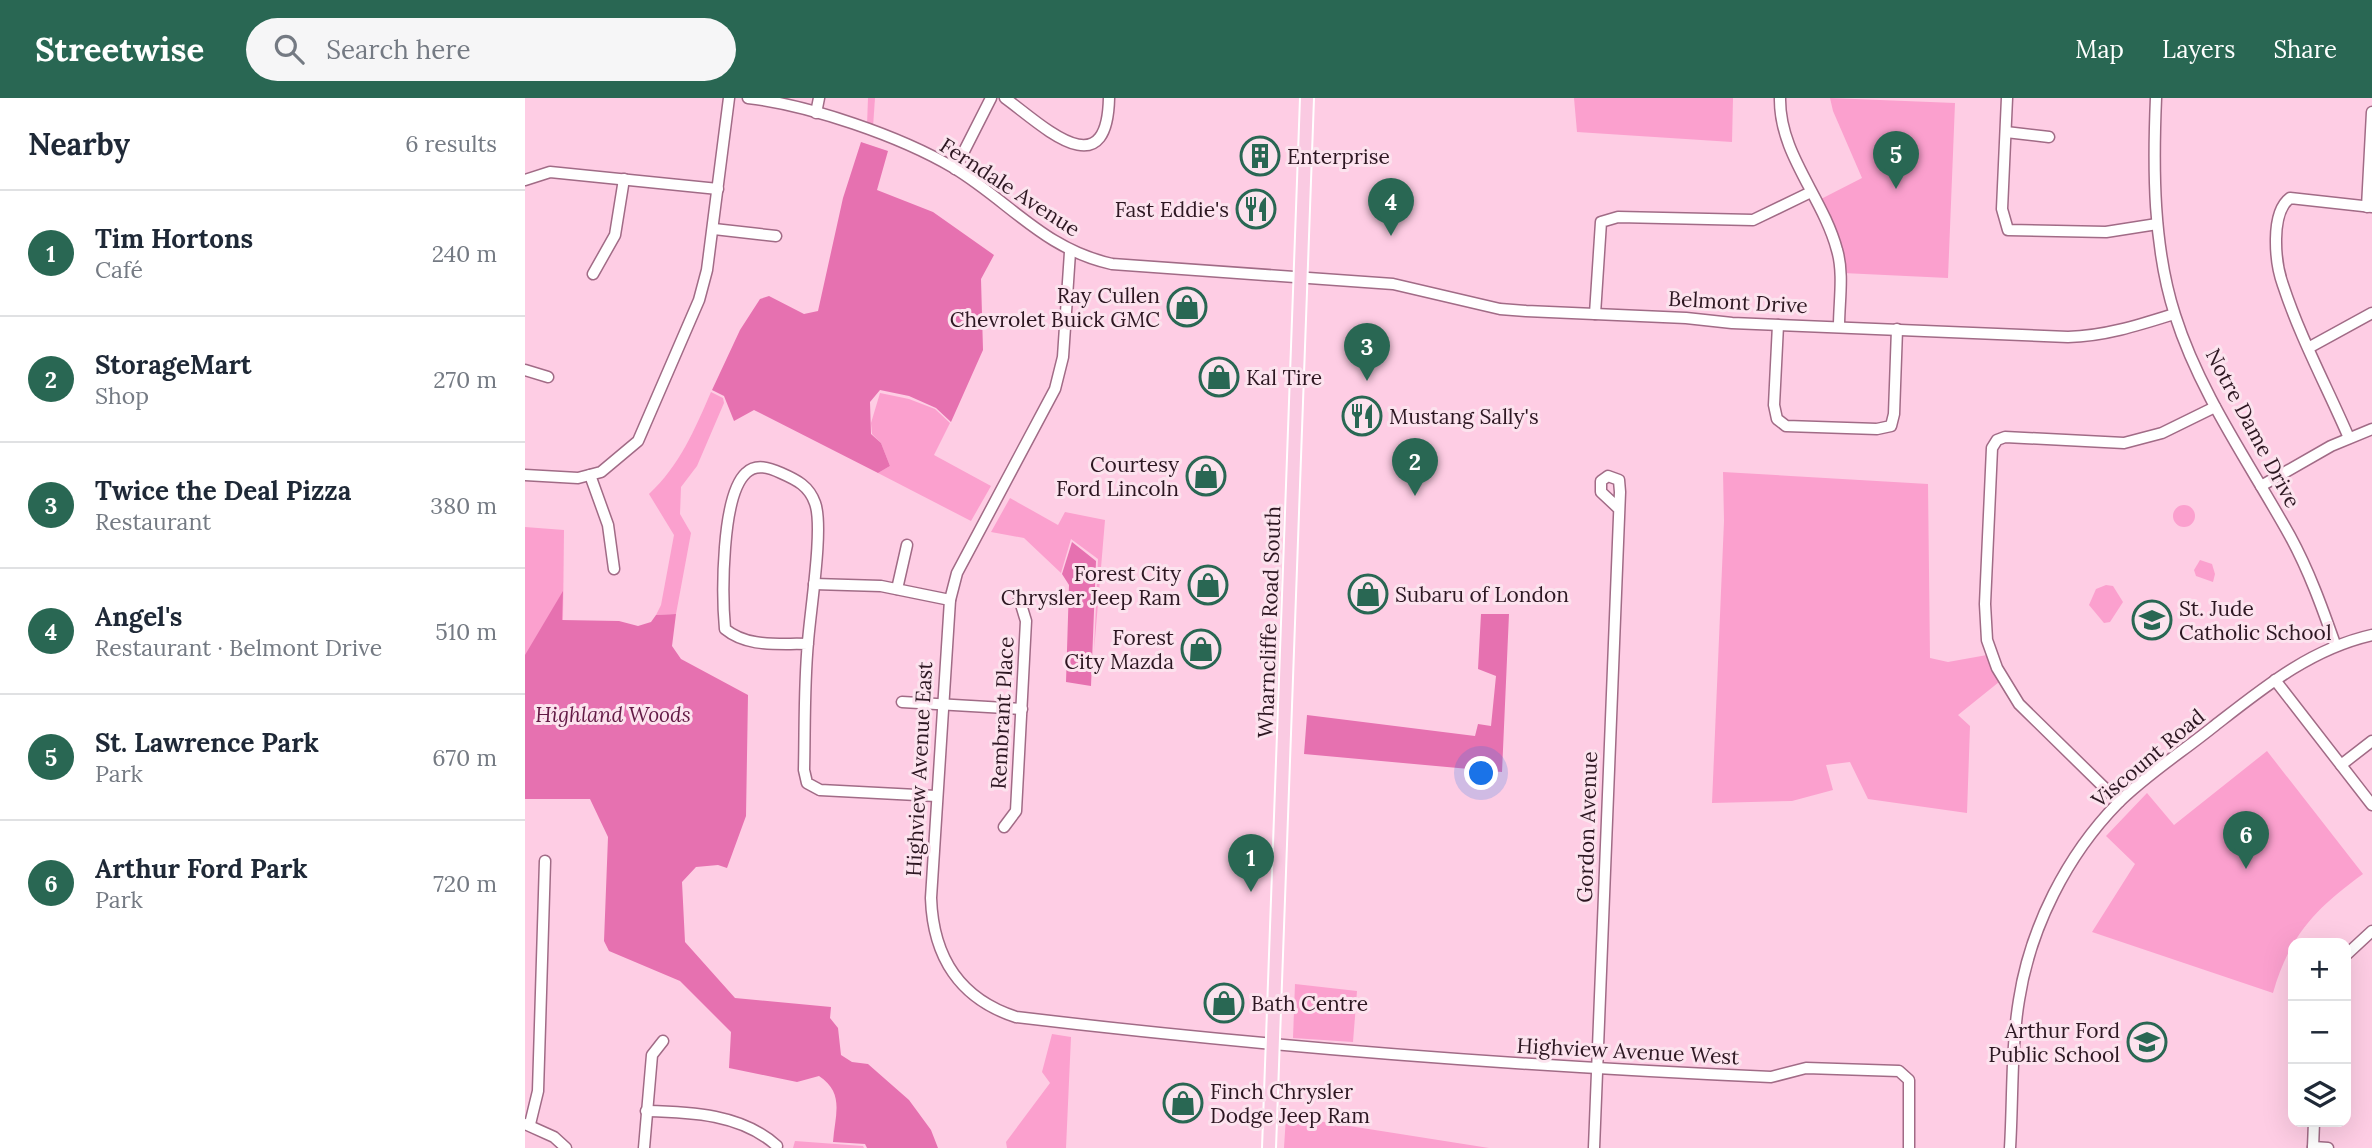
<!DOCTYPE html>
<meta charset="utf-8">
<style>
:root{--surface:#fff;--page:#f6f6f7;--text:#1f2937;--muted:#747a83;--line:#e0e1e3;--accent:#296753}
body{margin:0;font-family:Lora,serif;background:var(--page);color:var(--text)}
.controls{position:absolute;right:21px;bottom:21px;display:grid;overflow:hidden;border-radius:14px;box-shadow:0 7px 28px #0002}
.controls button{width:63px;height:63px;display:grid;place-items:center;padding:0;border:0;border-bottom:2px solid var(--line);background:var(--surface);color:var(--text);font:35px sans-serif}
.you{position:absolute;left:957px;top:676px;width:24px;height:24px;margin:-18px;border:5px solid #fff;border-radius:50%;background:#1a73e8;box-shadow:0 0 0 10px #1a73e833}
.badge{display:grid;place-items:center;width:46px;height:46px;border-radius:50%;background:var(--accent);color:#fff;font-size:23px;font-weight:700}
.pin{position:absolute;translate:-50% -58px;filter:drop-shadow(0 2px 4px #0008)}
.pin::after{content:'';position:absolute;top:37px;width:24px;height:21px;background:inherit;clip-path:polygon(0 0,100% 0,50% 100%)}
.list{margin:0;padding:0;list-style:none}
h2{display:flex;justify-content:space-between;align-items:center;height:91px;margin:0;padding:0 28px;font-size:30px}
h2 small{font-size:23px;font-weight:400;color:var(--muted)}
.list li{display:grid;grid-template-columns:46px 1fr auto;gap:21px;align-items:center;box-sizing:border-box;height:126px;padding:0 28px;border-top:2px solid var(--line)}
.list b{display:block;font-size:26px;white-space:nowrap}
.list p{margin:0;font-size:23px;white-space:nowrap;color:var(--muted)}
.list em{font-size:23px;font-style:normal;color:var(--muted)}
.icon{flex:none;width:38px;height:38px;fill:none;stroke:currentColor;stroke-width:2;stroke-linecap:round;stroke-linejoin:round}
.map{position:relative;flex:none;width:1847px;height:1050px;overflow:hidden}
header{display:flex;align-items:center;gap:42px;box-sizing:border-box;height:98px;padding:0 35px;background:var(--accent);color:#fff}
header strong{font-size:33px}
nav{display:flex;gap:38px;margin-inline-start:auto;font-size:24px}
.search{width:490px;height:63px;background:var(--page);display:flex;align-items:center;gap:18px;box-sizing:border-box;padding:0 24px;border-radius:38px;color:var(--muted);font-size:26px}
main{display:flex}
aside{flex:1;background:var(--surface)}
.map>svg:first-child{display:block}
</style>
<header>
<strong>Streetwise</strong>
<div class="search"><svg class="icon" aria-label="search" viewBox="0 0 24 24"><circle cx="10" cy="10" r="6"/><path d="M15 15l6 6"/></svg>Search here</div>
<nav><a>Map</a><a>Layers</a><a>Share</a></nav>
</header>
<main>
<aside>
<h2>Nearby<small>6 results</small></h2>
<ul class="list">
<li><span class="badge">1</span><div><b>Tim Hortons</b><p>Café</p></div><em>240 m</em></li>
<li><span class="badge">2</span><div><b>StorageMart</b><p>Shop</p></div><em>270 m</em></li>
<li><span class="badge">3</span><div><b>Twice the Deal Pizza</b><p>Restaurant</p></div><em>380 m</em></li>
<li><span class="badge">4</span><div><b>Angel's</b><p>Restaurant · Belmont Drive</p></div><em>510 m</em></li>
<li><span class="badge">5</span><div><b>St. Lawrence Park</b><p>Park</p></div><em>670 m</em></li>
<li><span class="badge">6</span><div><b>Arthur Ford Park</b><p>Park</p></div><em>720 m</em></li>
</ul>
</aside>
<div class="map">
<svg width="1847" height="1050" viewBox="0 0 1847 1050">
<rect width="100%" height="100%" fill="#fecde4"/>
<g fill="#fba0ce">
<path d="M 343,0 L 350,0 L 348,29 L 342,27 Z"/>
<path d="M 1049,0 L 1208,0 L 1207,44 L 1052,34 Z"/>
<path d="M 1305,0 L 1430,5 L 1423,180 L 1318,175 L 1316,145 L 1296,101 L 1337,80 L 1308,13 Z"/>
<path d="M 186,294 L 198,300 L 199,305 L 172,368 L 156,389 L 155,416 L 166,435 L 151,516 L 131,517 L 136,507 L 149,437 L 124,396 C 155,367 169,333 186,294 Z"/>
<path d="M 355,295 L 384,301 L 410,311 L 425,325 L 409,357 L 466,388 L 446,423 L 353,375 L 365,368 L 356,345 L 347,336 L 346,325 Z"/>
<path d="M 1198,374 L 1403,386 L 1405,560 L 1423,564 L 1462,557 L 1474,584 L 1433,617 L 1445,628 L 1442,715 L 1343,701 L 1325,664 L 1301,667 L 1308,692 L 1267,703 L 1187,705 L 1199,423 Z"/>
<path d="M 485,400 L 533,427 L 540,414 L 580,422 L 569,553 L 573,461 L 546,441 L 536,475 L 499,440 L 466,434 Z"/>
<circle cx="1659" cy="418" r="11"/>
<path d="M 0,429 L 39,432 L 36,701 L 0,701 Z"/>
<path d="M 1675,462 L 1687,466 L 1690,476 L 1688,484 L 1671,478 L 1669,472 Z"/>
<path d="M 1581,487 L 1588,488 L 1598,504 L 1585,524 L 1579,525 L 1564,507 L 1571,491 Z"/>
<path d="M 1742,653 L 1838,776 C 1791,810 1764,838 1748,895 L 1567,834 L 1610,766 L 1581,738 L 1622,695 L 1649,727 Z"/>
<path d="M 770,886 L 832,893 L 828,944 L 768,940 Z"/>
<path d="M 527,936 L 546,939 L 541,1050 L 482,1050 L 481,1044 L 525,985 L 517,974 Z"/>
<path d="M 761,1018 L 964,1050 L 759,1050 Z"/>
<path d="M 270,1043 L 338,1048 L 339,1050 L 268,1050 Z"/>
</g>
<g fill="#e671b0">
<path d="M 336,44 L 363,53 L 352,92 L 408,114 L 469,157 L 456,181 L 458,252 L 426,324 L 411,310 L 384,298 L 355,292 L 345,304 L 346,336 L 356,345 L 365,368 L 353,375 L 229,312 L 209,323 L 199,298 L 187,292 L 215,232 L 235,201 L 244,198 L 279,216 L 293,213 L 318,100 Z"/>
<path d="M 547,444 L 571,463 L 566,588 L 541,584 L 544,487 L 537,476 Z"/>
<path d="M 38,493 L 37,522 L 94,523 L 113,528 L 126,524 L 131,517 L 151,516 L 147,548 L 156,561 L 223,597 L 221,718 L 202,770 L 193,767 L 171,769 L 157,784 L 160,844 L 210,900 L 306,909 L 305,920 L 313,930 L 316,957 L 327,964 L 343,966 L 384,1002 L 406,1032 L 413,1050 L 342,1050 L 340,1046 L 308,1044 C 310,1017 320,995 294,978 L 272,984 L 204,970 L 206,934 L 155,883 L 84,853 L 79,843 L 83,739 L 65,701 L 0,701 L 0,557 Z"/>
<path d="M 956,516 L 984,516 L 977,674 L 779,656 L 782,617 L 950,638 L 953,626 L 966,628 L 971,578 L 953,571 Z"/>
</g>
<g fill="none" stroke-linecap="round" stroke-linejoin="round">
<defs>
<g id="minor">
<path d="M 223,0 C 284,7 375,38 429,70 C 485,104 519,151 587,166 L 868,186 L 975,211 L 1001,213 L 1161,220 L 1207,225 L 1543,239 C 1580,238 1614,227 1649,216"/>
<path d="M 480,0 C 516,26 582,92 584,0"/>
<path d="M 1255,0 C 1254,56 1298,99 1312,152 C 1319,175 1314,204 1314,228"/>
<path d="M 1482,0 L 1477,111 L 1483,132 L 1581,134 L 1632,126"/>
<path d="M 1631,0 C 1628,70 1628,149 1650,217 C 1675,296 1725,366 1765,438 C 1784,473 1797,509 1810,546"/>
<path d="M 291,15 L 294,0"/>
<path d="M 1481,34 L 1524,39"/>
<path d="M 430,71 L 466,0"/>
<path d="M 0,82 L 25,74 L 193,91"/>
<path d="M 1842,109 L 1847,14"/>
<path d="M 189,131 L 251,138"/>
<path d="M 545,154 L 538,259 L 530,291 L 432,475 L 425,502 L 406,800 C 408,859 435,901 491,919 C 742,949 994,968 1246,979 L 1281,970 L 1374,973 L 1384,982 L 1384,1050"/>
<path d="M 68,176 L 90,137 L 99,81"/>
<path d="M 1070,216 L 1076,124 L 1093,119 L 1228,122 L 1286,94"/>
<path d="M 1253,227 L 1249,307 L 1252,321 L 1261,328 L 1352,331 L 1366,328 L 1369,316 L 1372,231"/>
<path d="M 1785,249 L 1847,215"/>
<path d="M 0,272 L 23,279"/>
<path d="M 1824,340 C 1802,289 1775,239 1758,187 C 1750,165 1745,115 1765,100 L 1847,109"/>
<path d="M 0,377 L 53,380 L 76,374 L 113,343 L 174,202 L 182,172 L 204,0"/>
<path d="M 65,377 L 83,427 L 89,471"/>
<path d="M 1736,388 L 1806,348 L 1847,331"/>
<path d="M 289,486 L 356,488 L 425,502"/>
<path d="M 372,491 L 382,447"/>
<path d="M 283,546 C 254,545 223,550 200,531 C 197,498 196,398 221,375 C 231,365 245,370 256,375 C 272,382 284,388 290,405 C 299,429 285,514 283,544 C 279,586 280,629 279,672 L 282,685 L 295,692 L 411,698"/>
<path d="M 1750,582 L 1847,707"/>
<path d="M 377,604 L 497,611"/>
<path d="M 1816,667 L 1847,643"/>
<path d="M 1594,704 L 1494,606 L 1472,570 L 1462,542 L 1460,506 L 1467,350 L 1472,342 L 1480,339 L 1599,345 L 1637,335 L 1690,309"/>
<path d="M 479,729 L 491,713 L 501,523 L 494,500"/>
<path d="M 1821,857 L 1847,833"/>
<path d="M 121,1013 C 166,1014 217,1016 252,1048"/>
<path d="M 0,1026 L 29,1039 L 41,1050"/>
<path d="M 5,1026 L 13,993 L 20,763"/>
<path d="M 1788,1049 L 1803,1050"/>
<path d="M 119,1050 L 127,957 L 138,943"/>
<path d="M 1069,1050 L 1095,394 L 1094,382 L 1083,378 L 1076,383 L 1076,394 L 1093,410"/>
<path d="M 1485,1050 C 1488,1001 1486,950 1494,902 C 1505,830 1542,757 1593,705 C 1621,677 1657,654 1688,629 C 1738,590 1785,551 1847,537"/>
<path d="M 1788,1050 L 1789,1024"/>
</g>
<path id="major" d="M 744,1050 L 782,0"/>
</defs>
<use href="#minor" stroke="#a16b86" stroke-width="13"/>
<use href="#major" stroke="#fff" stroke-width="16"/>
<use href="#minor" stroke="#fff" stroke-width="10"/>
<use href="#major" stroke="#facae2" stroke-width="12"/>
</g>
<defs>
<symbol id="building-ring" viewBox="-11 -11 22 22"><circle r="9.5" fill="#fce3ee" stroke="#296753" stroke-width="1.5"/><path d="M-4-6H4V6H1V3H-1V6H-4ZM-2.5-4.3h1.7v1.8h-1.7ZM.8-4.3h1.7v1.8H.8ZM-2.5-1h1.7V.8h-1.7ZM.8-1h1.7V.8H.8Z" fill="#296753"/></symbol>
<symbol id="restaurant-ring" viewBox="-11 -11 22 22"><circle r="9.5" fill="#fce3ee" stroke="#296753" stroke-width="1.5"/><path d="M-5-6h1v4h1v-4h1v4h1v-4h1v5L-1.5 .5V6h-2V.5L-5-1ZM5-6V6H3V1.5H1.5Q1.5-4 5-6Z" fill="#296753"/></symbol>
<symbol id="shop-ring" viewBox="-11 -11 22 22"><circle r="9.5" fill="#fce3ee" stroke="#296753" stroke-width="1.5"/><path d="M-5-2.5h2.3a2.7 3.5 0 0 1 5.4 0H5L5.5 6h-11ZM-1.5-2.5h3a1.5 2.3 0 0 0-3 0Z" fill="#296753"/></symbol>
<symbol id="school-ring" viewBox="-11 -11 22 22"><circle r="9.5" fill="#fce3ee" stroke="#296753" stroke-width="1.5"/><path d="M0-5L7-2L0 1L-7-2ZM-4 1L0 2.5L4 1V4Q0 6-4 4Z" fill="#296753"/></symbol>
</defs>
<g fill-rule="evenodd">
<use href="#building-ring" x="713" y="36" width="44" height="44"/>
<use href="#restaurant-ring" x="709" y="89" width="44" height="44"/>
<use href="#shop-ring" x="640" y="187" width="44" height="44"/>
<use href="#shop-ring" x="672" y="257" width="44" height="44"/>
<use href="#restaurant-ring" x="815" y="296" width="44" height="44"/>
<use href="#shop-ring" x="659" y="356" width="44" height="44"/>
<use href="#shop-ring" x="661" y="465" width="44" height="44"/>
<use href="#shop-ring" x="821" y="474" width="44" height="44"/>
<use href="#school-ring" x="1605" y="500" width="44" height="44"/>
<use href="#shop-ring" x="654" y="529" width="44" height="44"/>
<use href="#shop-ring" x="677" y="883" width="44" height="44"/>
<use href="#school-ring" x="1600" y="922" width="44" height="44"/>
<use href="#shop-ring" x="636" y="983" width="44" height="44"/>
</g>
<g text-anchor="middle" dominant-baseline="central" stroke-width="6" stroke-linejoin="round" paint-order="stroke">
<g font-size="21" fill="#2d1722" stroke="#fce3ee" text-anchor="start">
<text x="762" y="58">Enterprise</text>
<text x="704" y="111" text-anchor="end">Fast Eddie's</text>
<text x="635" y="197" text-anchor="end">Ray Cullen<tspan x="635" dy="24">Chevrolet Buick GMC</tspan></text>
<text x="721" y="279">Kal Tire</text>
<text x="864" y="318">Mustang Sally's</text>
<text x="654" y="366" text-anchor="end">Courtesy<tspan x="654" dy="24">Ford Lincoln</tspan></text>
<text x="656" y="475" text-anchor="end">Forest City<tspan x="656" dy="24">Chrysler Jeep Ram</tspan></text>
<text x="870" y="496">Subaru of London</text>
<text x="1654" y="510">St. Jude<tspan x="1654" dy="24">Catholic School</tspan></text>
<text x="649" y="539" text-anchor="end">Forest<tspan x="649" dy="24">City Mazda</tspan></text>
<text x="726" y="905">Bath Centre</text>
<text x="1595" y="932" text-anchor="end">Arthur Ford<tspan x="1595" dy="24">Public School</tspan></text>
<text x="685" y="993">Finch Chrysler<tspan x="685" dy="24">Dodge Jeep Ram</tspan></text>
</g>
<g font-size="21" fill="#2d1722" stroke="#fce3ee">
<text transform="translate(485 89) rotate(33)">Ferndale Avenue</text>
<text transform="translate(1213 204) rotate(3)">Belmont Drive</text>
<text transform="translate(1728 330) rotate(62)">Notre Dame Drive</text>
<text transform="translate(744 524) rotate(-88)">Wharncliffe Road South</text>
<text transform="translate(477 615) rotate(-87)">Rembrant Place</text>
<text transform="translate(1623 660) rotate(-40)">Viscount Road</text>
<text transform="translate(394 671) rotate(-87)">Highview Avenue East</text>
<text transform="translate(1062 729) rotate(-88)">Gordon Avenue</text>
<text transform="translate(1103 953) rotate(3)">Highview Avenue West</text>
</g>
<g font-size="21" font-style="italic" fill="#631a45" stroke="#fce3ee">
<text x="88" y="616">Highland Woods</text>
</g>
</g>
</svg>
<div class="controls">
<button>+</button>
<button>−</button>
<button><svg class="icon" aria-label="layers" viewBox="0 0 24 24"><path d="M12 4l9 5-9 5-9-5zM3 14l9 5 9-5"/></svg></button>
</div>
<div class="you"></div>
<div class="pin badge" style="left:726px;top:794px">1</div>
<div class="pin badge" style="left:890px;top:398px">2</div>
<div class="pin badge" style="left:842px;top:283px">3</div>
<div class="pin badge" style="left:866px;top:138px">4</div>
<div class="pin badge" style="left:1371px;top:91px">5</div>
<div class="pin badge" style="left:1721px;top:771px">6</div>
</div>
</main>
